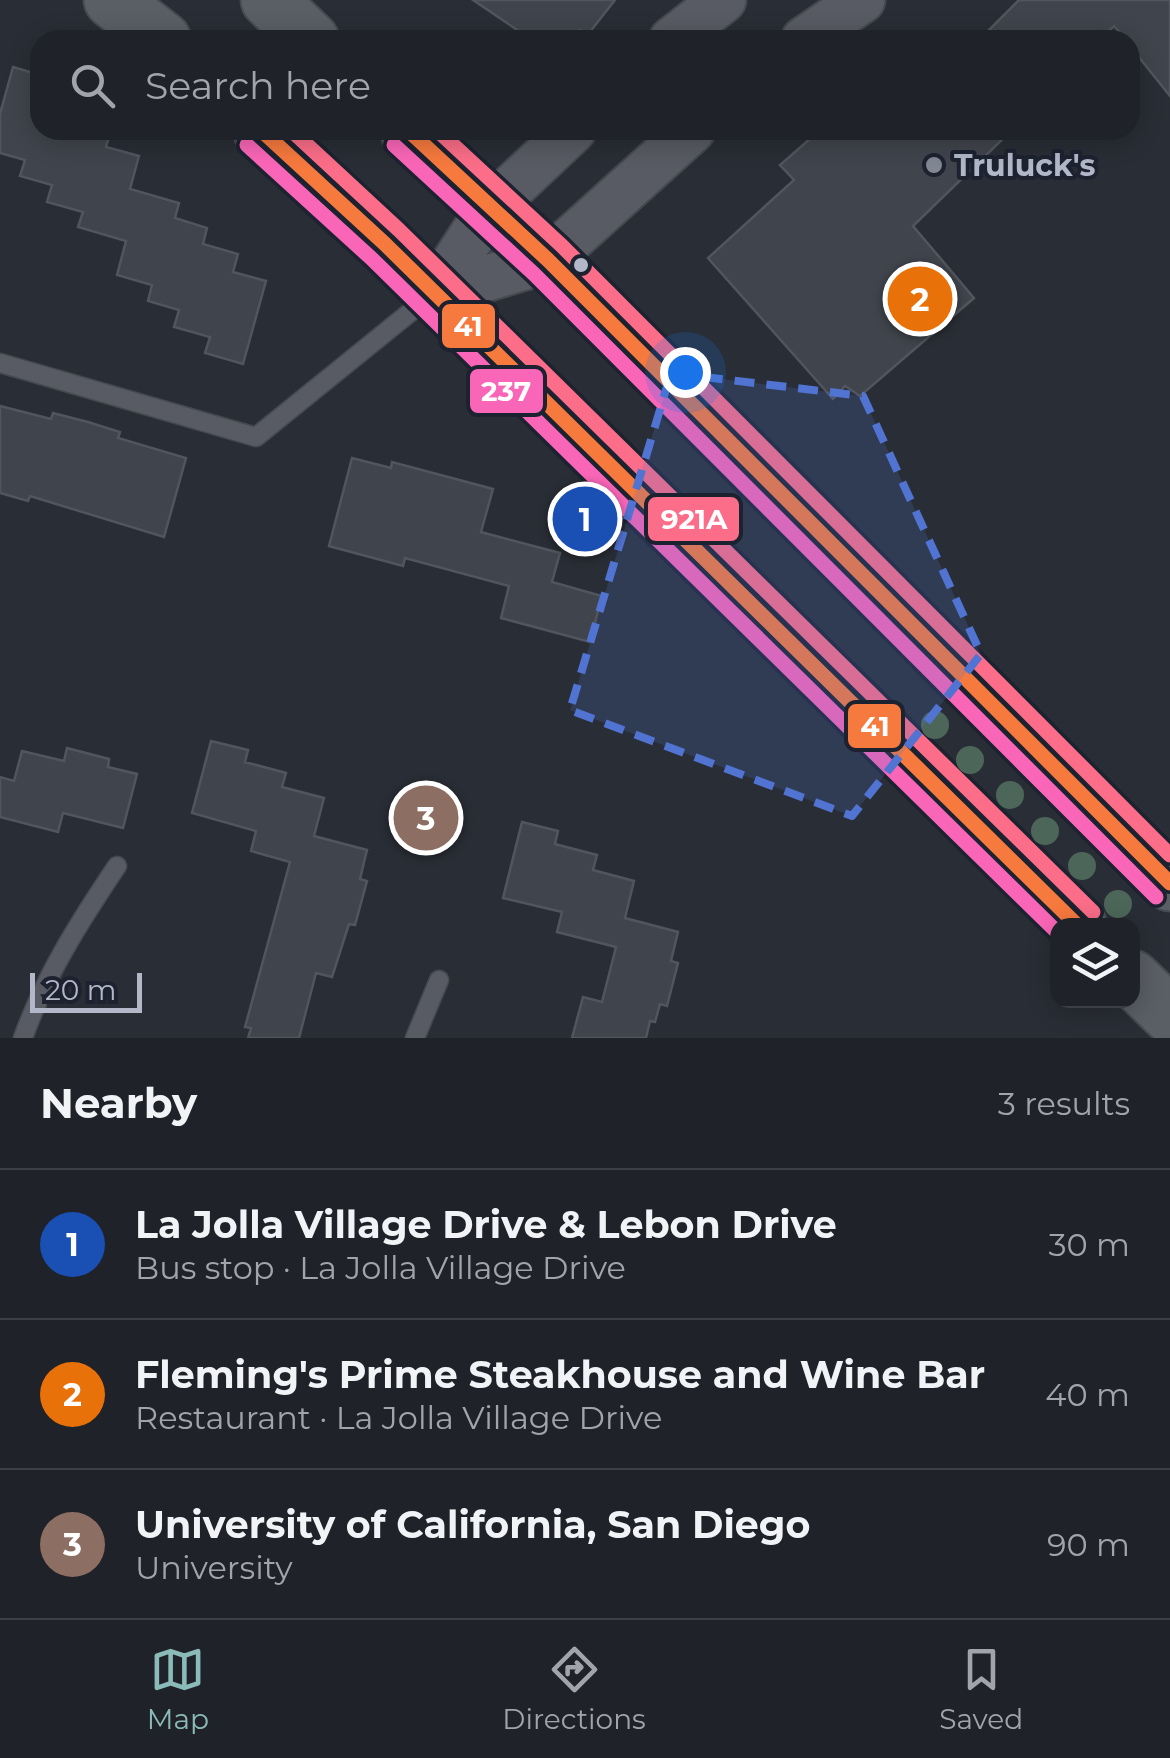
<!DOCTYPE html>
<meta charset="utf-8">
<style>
:root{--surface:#1f2228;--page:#2c2f34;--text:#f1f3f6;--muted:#a1a4a8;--line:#3c3f45;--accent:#8bbbb9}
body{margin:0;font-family:Montserrat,sans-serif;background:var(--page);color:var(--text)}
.controls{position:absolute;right:30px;bottom:30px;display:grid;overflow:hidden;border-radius:20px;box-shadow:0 5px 25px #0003}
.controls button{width:90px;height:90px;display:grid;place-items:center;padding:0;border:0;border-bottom:2px solid var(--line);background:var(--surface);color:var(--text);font:50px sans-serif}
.scale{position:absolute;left:30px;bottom:25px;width:112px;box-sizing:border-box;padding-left:10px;border:5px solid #b2b8c7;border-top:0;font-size:28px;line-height:35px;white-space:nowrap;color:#b2b8c7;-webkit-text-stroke:8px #1c2230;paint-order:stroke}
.you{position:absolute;left:685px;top:372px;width:35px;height:35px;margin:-25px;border:8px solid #fff;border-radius:50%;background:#1a73e8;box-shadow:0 0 0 15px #1a73e833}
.badge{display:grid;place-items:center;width:65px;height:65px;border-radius:50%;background:var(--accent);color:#fff;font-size:32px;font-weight:700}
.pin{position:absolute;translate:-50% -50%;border:5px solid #fff;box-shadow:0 2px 10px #0006}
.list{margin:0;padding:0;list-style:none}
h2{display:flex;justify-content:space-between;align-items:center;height:130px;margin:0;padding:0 40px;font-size:42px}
h2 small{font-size:32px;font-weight:400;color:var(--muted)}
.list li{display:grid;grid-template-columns:65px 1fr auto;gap:30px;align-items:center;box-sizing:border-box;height:150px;padding:0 40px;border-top:2px solid var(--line)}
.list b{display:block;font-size:38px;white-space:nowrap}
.list p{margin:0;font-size:32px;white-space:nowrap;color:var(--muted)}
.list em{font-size:32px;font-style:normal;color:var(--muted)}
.icon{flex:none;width:55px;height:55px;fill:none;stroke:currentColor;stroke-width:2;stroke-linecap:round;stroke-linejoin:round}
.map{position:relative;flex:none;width:1170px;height:1038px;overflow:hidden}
.search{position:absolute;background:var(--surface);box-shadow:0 5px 25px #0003;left:30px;right:30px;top:30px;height:110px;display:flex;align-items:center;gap:25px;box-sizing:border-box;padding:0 35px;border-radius:30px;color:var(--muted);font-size:38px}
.sheet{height:580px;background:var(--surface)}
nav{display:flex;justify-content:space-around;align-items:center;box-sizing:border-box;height:140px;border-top:2px solid var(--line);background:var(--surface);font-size:28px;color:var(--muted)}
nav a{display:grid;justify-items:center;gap:5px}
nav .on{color:var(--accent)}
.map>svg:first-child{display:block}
</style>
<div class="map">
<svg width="1170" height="1038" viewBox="0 0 1170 1038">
<rect width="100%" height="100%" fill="#292d35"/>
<g fill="#40444c" stroke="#51555d" stroke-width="2.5">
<path d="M 473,0 L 615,0 L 589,33 L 580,30 L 574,40 L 532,40 Z"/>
<path d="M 1019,0 L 1170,0 L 1170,96 L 1130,46 L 1130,40 L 1126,40 L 1114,26 L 1100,40 L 979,40 Z"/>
<path d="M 13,67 L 40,75 L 40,130 L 111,130 L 106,147 L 139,156 L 130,189 L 179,203 L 175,218 L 207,228 L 203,244 L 238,254 L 233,272 L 266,281 L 243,364 L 205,353 L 210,337 L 174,327 L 179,310 L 148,301 L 152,285 L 117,275 L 126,241 L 78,227 L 83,212 L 47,202 L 52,185 L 20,176 L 25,160 L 0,153 L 0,114 Z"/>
<path d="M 820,130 L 1012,130 L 913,226 L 974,298 L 860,396 L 845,386 L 833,399 L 708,258 L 794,180 L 780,165 Z"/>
<path d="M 0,406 L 51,419 L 53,413 L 88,422 L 120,432 L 118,438 L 186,458 L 164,537 L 30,496 L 28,501 L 0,493 Z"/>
<path d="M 352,458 L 391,468 L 392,462 L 493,489 L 481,532 L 560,553 L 552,582 L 602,596 L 590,642 L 501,618 L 509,586 L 405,558 L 403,566 L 329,546 Z"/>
<path d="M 211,741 L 248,750 L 245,762 L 286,773 L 282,787 L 324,798 L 314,836 L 367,850 L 360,879 L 367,881 L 355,925 L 349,924 L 332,977 L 316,973 L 299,1038 L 248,1038 L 251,1028 L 245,1027 L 290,862 L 251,851 L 256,831 L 192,813 Z"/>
<path d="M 67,748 L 109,759 L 108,767 L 137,774 L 123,828 L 63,813 L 58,832 L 0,817 L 0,777 L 14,781 L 22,751 L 64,761 Z"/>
<path d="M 522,822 L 558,831 L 555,844 L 597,855 L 593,870 L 634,881 L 625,918 L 678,932 L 671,961 L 678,963 L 667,1006 L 660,1004 L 655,1022 L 650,1021 L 646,1038 L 572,1038 L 583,997 L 602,1002 L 616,947 L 557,932 L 562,912 L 503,898 Z"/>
</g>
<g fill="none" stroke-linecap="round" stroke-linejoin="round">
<defs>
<g id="service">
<path d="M 0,363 L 256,437 L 429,297"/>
<path d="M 23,1038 C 45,976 80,921 117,866"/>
<path d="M 415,1038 L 439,980"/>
</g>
<g id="tertiary">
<path d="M 672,40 L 723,0"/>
<path d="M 804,40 L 862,0"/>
<path d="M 434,294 L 548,260 L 692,130"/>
<path d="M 434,294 L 490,208 L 573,130"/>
</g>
<g id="primary">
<path d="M 112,0 L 163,40"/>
<path d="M 269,0 L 311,40"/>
<path d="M 261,130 L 385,244 L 1079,926"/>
<path d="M 408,130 L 548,260 L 1170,883"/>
<path d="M 1132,978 L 1170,1015"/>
</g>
</defs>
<use href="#service" stroke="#45484f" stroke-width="21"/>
<use href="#tertiary" stroke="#45484f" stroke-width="49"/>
<use href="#primary" stroke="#464a52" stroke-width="59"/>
<use href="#service" stroke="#585b63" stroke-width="18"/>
<use href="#tertiary" stroke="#585b63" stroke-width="45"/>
<use href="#primary" stroke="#5a5e65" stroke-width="55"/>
<defs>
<g id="bus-1">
<path d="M 261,130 L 385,244 L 1078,926"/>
<path d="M 408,130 L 548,260 L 1170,883"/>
</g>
<g id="bus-2">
<path d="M 247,145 L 371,258 L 1058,933"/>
<path d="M 394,145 L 534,274 L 1156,897"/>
</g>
<g id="bus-3">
<path d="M 291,130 L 399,230 L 1093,912"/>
<path d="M 437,130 L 562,246 L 1170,855"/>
</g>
</defs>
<use href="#bus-1" stroke="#1c2230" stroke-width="22"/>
<use href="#bus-2" stroke="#1c2230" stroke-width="22"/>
<use href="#bus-3" stroke="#1c2230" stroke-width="22"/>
<use href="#bus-1" stroke="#f6793e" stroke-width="15"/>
<use href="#bus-2" stroke="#fa66b7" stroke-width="15"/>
<use href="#bus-3" stroke="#fb6d88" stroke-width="15"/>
</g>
<g fill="#4c6759">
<circle cx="935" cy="725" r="14"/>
<circle cx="970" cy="760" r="14"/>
<circle cx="1010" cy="795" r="14"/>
<circle cx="1045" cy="831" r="14"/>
<circle cx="1082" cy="866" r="14"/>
<circle cx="1118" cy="904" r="14"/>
</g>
<path fill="#5173d2" fill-opacity="0.2" stroke="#5173d2" stroke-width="8" stroke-dasharray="20 12" stroke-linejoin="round" d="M 671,373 L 863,396 L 981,654 L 852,816 L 570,710 Z"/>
<circle fill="#828794" stroke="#1c2230" stroke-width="4" cx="934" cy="165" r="10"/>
<circle fill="#b2b8c7" stroke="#1c2230" stroke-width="4" cx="581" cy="265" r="9"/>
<g text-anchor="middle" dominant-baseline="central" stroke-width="8" stroke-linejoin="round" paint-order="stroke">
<g font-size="30" font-weight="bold" fill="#b2b8c7" stroke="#1c2230" text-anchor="start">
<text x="954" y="165">Truluck's</text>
</g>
</g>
<g stroke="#1c2230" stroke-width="4">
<rect x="440" y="302" width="57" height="48" rx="10" fill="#f6793e"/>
<rect x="468" y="367" width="77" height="48" rx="10" fill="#fa66b7"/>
<rect x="646" y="495" width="95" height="48" rx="10" fill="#fb6d88"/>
<rect x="846" y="702" width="57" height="48" rx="10" fill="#f6793e"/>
</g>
<g font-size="28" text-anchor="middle" font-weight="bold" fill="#fff">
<text x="468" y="336">41</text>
<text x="506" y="401">237</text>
<text x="694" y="529">921A</text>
<text x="875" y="736">41</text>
</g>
</svg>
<div class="controls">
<button><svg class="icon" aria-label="layers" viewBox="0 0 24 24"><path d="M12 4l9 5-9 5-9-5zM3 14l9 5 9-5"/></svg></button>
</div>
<div class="scale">20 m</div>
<div class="you"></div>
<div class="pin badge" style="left:585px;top:519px;background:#1a4fb4">1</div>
<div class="pin badge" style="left:920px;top:299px;background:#e8710a">2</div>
<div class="pin badge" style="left:426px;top:818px;background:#8d6e63">3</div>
<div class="search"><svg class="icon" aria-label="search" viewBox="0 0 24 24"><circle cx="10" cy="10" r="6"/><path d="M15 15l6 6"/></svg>Search here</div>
</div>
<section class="sheet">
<h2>Nearby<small>3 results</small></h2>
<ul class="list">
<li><span class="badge" style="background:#1a4fb4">1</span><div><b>La Jolla Village Drive &amp; Lebon Drive</b><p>Bus stop · La Jolla Village Drive</p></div><em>30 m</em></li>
<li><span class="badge" style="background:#e8710a">2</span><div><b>Fleming's Prime Steakhouse and Wine Bar</b><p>Restaurant · La Jolla Village Drive</p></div><em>40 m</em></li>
<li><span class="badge" style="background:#8d6e63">3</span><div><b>University of California, San Diego</b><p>University</p></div><em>90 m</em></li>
</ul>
</section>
<nav>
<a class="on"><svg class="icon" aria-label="map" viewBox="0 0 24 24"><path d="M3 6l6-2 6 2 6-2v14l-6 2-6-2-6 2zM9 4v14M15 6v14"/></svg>Map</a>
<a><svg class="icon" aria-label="directions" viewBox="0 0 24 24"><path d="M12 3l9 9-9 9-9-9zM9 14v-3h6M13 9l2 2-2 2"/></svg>Directions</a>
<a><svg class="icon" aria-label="saved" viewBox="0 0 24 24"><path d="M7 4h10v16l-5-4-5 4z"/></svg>Saved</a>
</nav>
